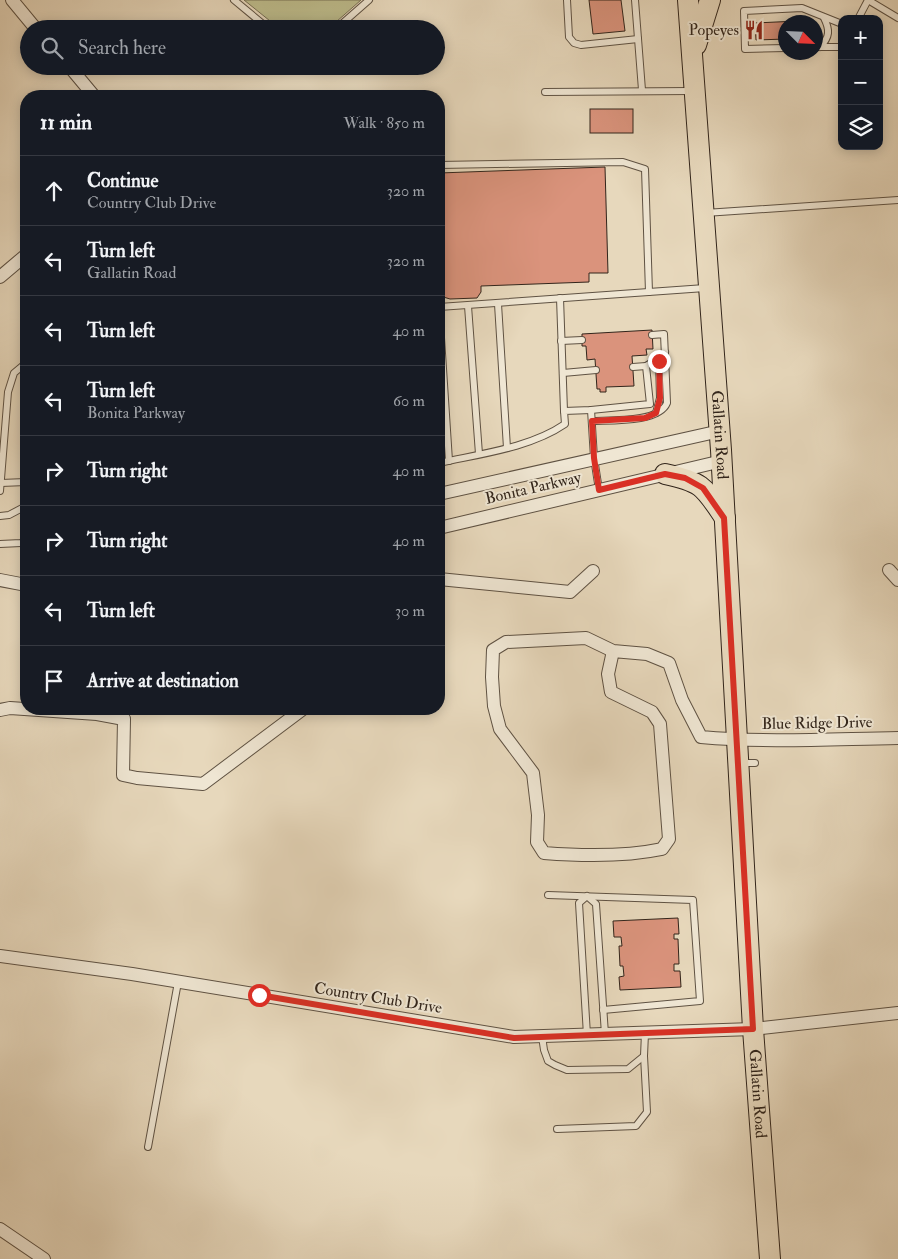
<!DOCTYPE html>
<meta charset="utf-8">
<style>
:root{--surface:#171b24;--page:#242831;--text:#f1f3f6;--muted:#9ea1a6;--line:#363941}
body{margin:0;font-family:"IM FELL Double Pica",serif;background:var(--page);color:var(--text)}
.controls{position:absolute;right:15px;top:15px;display:grid;overflow:hidden;border-radius:10px;box-shadow:0 2px 12px #0003}
.controls button{width:45px;height:45px;display:grid;place-items:center;padding:0;border:0;border-bottom:1px solid var(--line);background:var(--surface);color:var(--text);font:25px sans-serif}
.compass{position:absolute;left:778px;top:15px;width:45px;height:45px;border-radius:50%;background:var(--surface);box-shadow:0 2px 12px #0003;rotate:114deg}
.stop{position:absolute;width:15px;height:15px;margin:-11px;border:4px solid #d93025;border-radius:50%;background:#fff}
.stop.end{background:#d93025;border-color:#fff;box-shadow:0 1px 5px #0008}
.list{margin:0;padding:0;list-style:none}
h2{display:flex;justify-content:space-between;align-items:center;height:65px;margin:0;padding:0 20px;font-size:21px}
h2 small{font-size:16px;font-weight:400;color:var(--muted)}
.list li{display:grid;grid-template-columns:32px 1fr auto;gap:15px;align-items:center;box-sizing:border-box;height:70px;padding:0 20px;border-top:1px solid var(--line)}
.list b{display:block;font-size:19px;white-space:nowrap}
.list p{margin:0;font-size:16px;white-space:nowrap;color:var(--muted)}
.list em{font-size:16px;font-style:normal;color:var(--muted)}
.icon{flex:none;width:28px;height:28px;fill:none;stroke:currentColor;stroke-width:2;stroke-linecap:round;stroke-linejoin:round}
.map{position:relative;flex:none;width:898px;height:1259px;overflow:hidden}
.search{position:absolute;background:var(--surface);box-shadow:0 2px 12px #0003;left:20px;top:20px;width:425px;height:55px;display:flex;align-items:center;gap:12px;box-sizing:border-box;padding:0 18px;border-radius:28px;color:var(--muted);font-size:19px}
.panel{position:absolute;background:var(--surface);box-shadow:0 2px 12px #0003;left:20px;top:90px;width:425px;height:625px;border-radius:20px}
.map>svg:first-child{display:block}
</style>
<div class="map">
<svg width="898" height="1259" viewBox="0 0 898 1259">
<rect width="100%" height="100%" fill="#e7d8bc"/>
<filter id="stains"><feTurbulence type="fractalNoise" baseFrequency=".004" numOctaves="4"/><feColorMatrix values="0 0 0 0 .2 0 0 0 0 .09 0 0 0 0 .02 0 0 0 .5 -.17"/></filter>
<radialGradient id="worn" r=".72"><stop offset=".6" stop-color="#630" stop-opacity="0"/><stop offset="1" stop-color="#630" stop-opacity=".3"/></radialGradient>
<path fill="#bdbc8c" stroke="#787054" d="M 244,0 L 361,0 L 328,29 L 280,29 Z"/>
<g fill="#da937c" stroke="#32251b">
<path d="M 589,0 L 621,0 L 625,31 L 593,34 Z"/>
<path d="M 798,21 L 798,22 L 786,22 L 786,39 L 756,40 L 755,23 Z"/>
<rect x="590" y="109" width="43" height="24"/>
<path d="M 605,167 L 608,273 L 589,273 L 589,282 L 481,286 L 481,292 L 477,298 L 450,299 L 440,296 L 439,290 L 439,173 Z"/>
<path d="M 652,330 L 653,349 L 646,349 L 647,355 L 632,356 L 634,386 L 606,387 L 606,392 L 600,392 L 600,389 L 597,389 L 595,359 L 587,360 L 586,346 L 582,346 L 582,334 Z"/>
<path d="M 678,918 L 679,934 L 674,934 L 674,939 L 678,939 L 679,964 L 674,964 L 674,971 L 680,971 L 681,987 L 620,990 L 619,977 L 624,976 L 623,966 L 620,966 L 619,946 L 622,946 L 621,937 L 614,937 L 613,921 Z"/>
</g>
<g fill="none" stroke-linecap="round" stroke-linejoin="round">
<defs>
<g id="service">
<path d="M 234,0 L 269,29"/>
<path d="M 567,0 L 569,37 L 574,43 L 581,45 L 638,39"/>
<path d="M 635,0 L 642,90"/>
<path d="M 868,0 L 898,18"/>
<path d="M 858,19 L 868,0"/>
<path d="M 336,29 L 369,0"/>
<path d="M 816,47 L 842,47"/>
<path d="M 820,47 C 830,37 830,30 824,18"/>
<path d="M 786,48 L 745,49 L 744,11 L 802,8 L 842,24"/>
<path d="M 545,92 L 691,91"/>
<path d="M 439,165 L 623,162 L 645,169 L 649,292"/>
<path d="M 705,213 L 898,200"/>
<path d="M 560,298 L 564,411"/>
<path d="M 498,304 L 507,448"/>
<path d="M 468,306 L 479,454"/>
<path d="M 439,307 L 705,288"/>
<path d="M 439,307 L 449,461"/>
<path d="M 561,341 L 582,340"/>
<path d="M 633,367 L 646,366 L 659,358"/>
<path d="M 563,373 L 596,370"/>
<path d="M 591,410 L 594,458 L 599,490"/>
<path d="M 656,413 L 660,398 L 659,361 L 665,352"/>
<path d="M 592,421 C 610,420 659,423 667,403 L 664,334 L 652,335"/>
<path d="M 439,463 C 479,454 530,448 565,424 L 564,411 L 591,410 L 650,404 L 646,366"/>
<path d="M 1,483 L 26,482"/>
<path d="M 0,491 L 8,392 L 14,373 L 26,363"/>
<path d="M 0,516 L 9,515 L 26,506"/>
<path d="M 0,544 L 21,543 L 26,540"/>
<path d="M 741,763 L 755,763"/>
<path d="M 548,895 L 693,900 L 700,1001 L 603,1010"/>
<path d="M 587,1035 L 579,903 L 587,896 L 596,904 L 605,1034"/>
<path d="M 542,1036 L 544,1050 L 548,1061 L 555,1065 L 567,1070 L 628,1069 L 644,1056 L 645,1033"/>
<path d="M 557,1129 L 636,1126 L 647,1112 L 644,1056"/>
<path d="M 148,1147 L 178,982"/>
</g>
<g id="minor">
<path d="M 12,0 L 36,29"/>
<path d="M 69,66 L 94,96"/>
<path d="M 0,277 L 26,255"/>
<path d="M 439,494 L 720,431"/>
<path d="M 439,528 L 722,461"/>
<path d="M 889,570 L 898,580"/>
<path d="M 439,579 L 570,592 L 593,571"/>
<path d="M 0,580 L 26,585"/>
<path d="M 613,651 L 586,638 L 506,642 L 493,650 L 492,677 L 494,706 L 500,729 L 533,773 L 538,815 L 537,842 L 544,853 C 583,856 624,857 662,849 L 669,839 L 660,724 L 652,712 L 611,692 L 608,674 L 613,651 L 647,654 L 669,663 L 682,700 L 701,737 C 767,743 832,739 898,738"/>
<path d="M 0,710 L 10,708 L 97,714 L 124,719 L 123,775 L 137,778 L 203,784 L 303,709"/>
<path d="M 0,956 L 132,974 L 514,1037 L 753,1029 L 898,1013"/>
<path d="M 0,1229 L 44,1259"/>
</g>
<g id="primary">
<path id="s1" d="M 688,0 L 721,450 L 753,1029 L 770,1259"/>
<path d="M 696,45 L 710,0"/>
<path d="M 665,474 C 703,482 704,487 725,518"/>
</g>
</defs>
<use href="#service" stroke="#5f5243" stroke-width="8"/>
<use href="#minor" stroke="#5f5243" stroke-width="14"/>
<use href="#primary" stroke="#32251b" stroke-width="22"/>
<use href="#service" stroke="#efe6d3" stroke-width="6"/>
<use href="#minor" stroke="#efe6d3" stroke-width="12"/>
<use href="#primary" stroke="#e7d8bc" stroke-width="20"/>
</g>
<g fill="none" stroke-linecap="round" stroke-linejoin="round">
<path stroke="#d93025" stroke-width="6" d="M 259,995 L 514,1038 L 753,1029 L 724,518 L 703,488 L 685,478 L 665,474 L 599,490 L 594,458 L 592,421 L 645,418 L 656,413 L 660,398 L 659,361"/>
</g>
<defs>
<symbol id="restaurant-bare" viewBox="-9 -9 18 18"><path d="M-5-6h1v4h1v-4h1v4h1v-4h1v5L-1.5 .5V6h-2V.5L-5-1ZM5-6V6H3V1.5H1.5Q1.5-4 5-6Z" fill="#8f2418" stroke="#efe6d3" stroke-width="2.5" paint-order="stroke"/></symbol>
</defs>
<g fill-rule="evenodd">
<use href="#restaurant-bare" x="740" y="16" width="28" height="28"/>
</g>
<g text-anchor="middle" dominant-baseline="central" stroke-width="4" stroke-linejoin="round" paint-order="stroke">
<g font-size="16" fill="#32251b" stroke="#efe6d3" text-anchor="end">
<text x="739" y="30">Popeyes</text>
</g>
<g font-size="16" fill="#32251b" stroke="#efe6d3">
<text stroke="none"><textPath href="#s1" startOffset="436">Gallatin Road</textPath></text>
<text transform="translate(533 488) rotate(-13)">Bonita Parkway</text>
<text transform="translate(817 723) rotate(-1)">Blue Ridge Drive</text>
<text transform="translate(378 998) rotate(9)">Country Club Drive</text>
<text stroke="none"><textPath href="#s1" startOffset="1096">Gallatin Road</textPath></text>
</g>
</g>
<rect width="100%" height="100%" filter="url(#stains)"/>
<rect width="100%" height="100%" fill="url(#worn)"/>
</svg>
<div class="controls">
<button>+</button>
<button>−</button>
<button><svg class="icon" aria-label="layers" viewBox="0 0 24 24"><path d="M12 4l9 5-9 5-9-5zM3 14l9 5 9-5"/></svg></button>
</div>
<svg class="compass" viewBox="-18 -18 36 36"><path d="M0-13l5 13h-10z" fill="#e53935"/><path d="M0 13l5-13h-10z" fill="#9ea1a6"/></svg>
<div class="stop" style="left:259px;top:995px"></div>
<div class="stop end" style="left:659px;top:361px"></div>
<div class="search"><svg class="icon" aria-label="search" viewBox="0 0 24 24"><circle cx="10" cy="10" r="6"/><path d="M15 15l6 6"/></svg>Search here</div>
<section class="panel">
<h2>11 min<small>Walk · 850 m</small></h2>
<ul class="list">
<li><svg class="icon" aria-label="ahead" viewBox="0 0 24 24"><path d="M12 20V5M6 11l6-6 6 6"/></svg><div><b>Continue</b><p>Country Club Drive</p></div><em>320 m</em></li>
<li><svg class="icon" aria-label="left" viewBox="0 0 24 24"><path d="M17 20v-9H6M10 6l-5 5 5 5"/></svg><div><b>Turn left</b><p>Gallatin Road</p></div><em>320 m</em></li>
<li><svg class="icon" aria-label="left" viewBox="0 0 24 24"><path d="M17 20v-9H6M10 6l-5 5 5 5"/></svg><div><b>Turn left</b></div><em>40 m</em></li>
<li><svg class="icon" aria-label="left" viewBox="0 0 24 24"><path d="M17 20v-9H6M10 6l-5 5 5 5"/></svg><div><b>Turn left</b><p>Bonita Parkway</p></div><em>60 m</em></li>
<li><svg class="icon" aria-label="right" viewBox="0 0 24 24"><path d="M7 20v-9h11M14 6l5 5-5 5"/></svg><div><b>Turn right</b></div><em>40 m</em></li>
<li><svg class="icon" aria-label="right" viewBox="0 0 24 24"><path d="M7 20v-9h11M14 6l5 5-5 5"/></svg><div><b>Turn right</b></div><em>40 m</em></li>
<li><svg class="icon" aria-label="left" viewBox="0 0 24 24"><path d="M17 20v-9H6M10 6l-5 5 5 5"/></svg><div><b>Turn left</b></div><em>30 m</em></li>
<li><svg class="icon" aria-label="arrive" viewBox="0 0 24 24"><path d="M6 21V4h12l-3 4 3 4H6"/></svg><div><b>Arrive at destination</b></div></li>
</ul>
</section>
</div>
